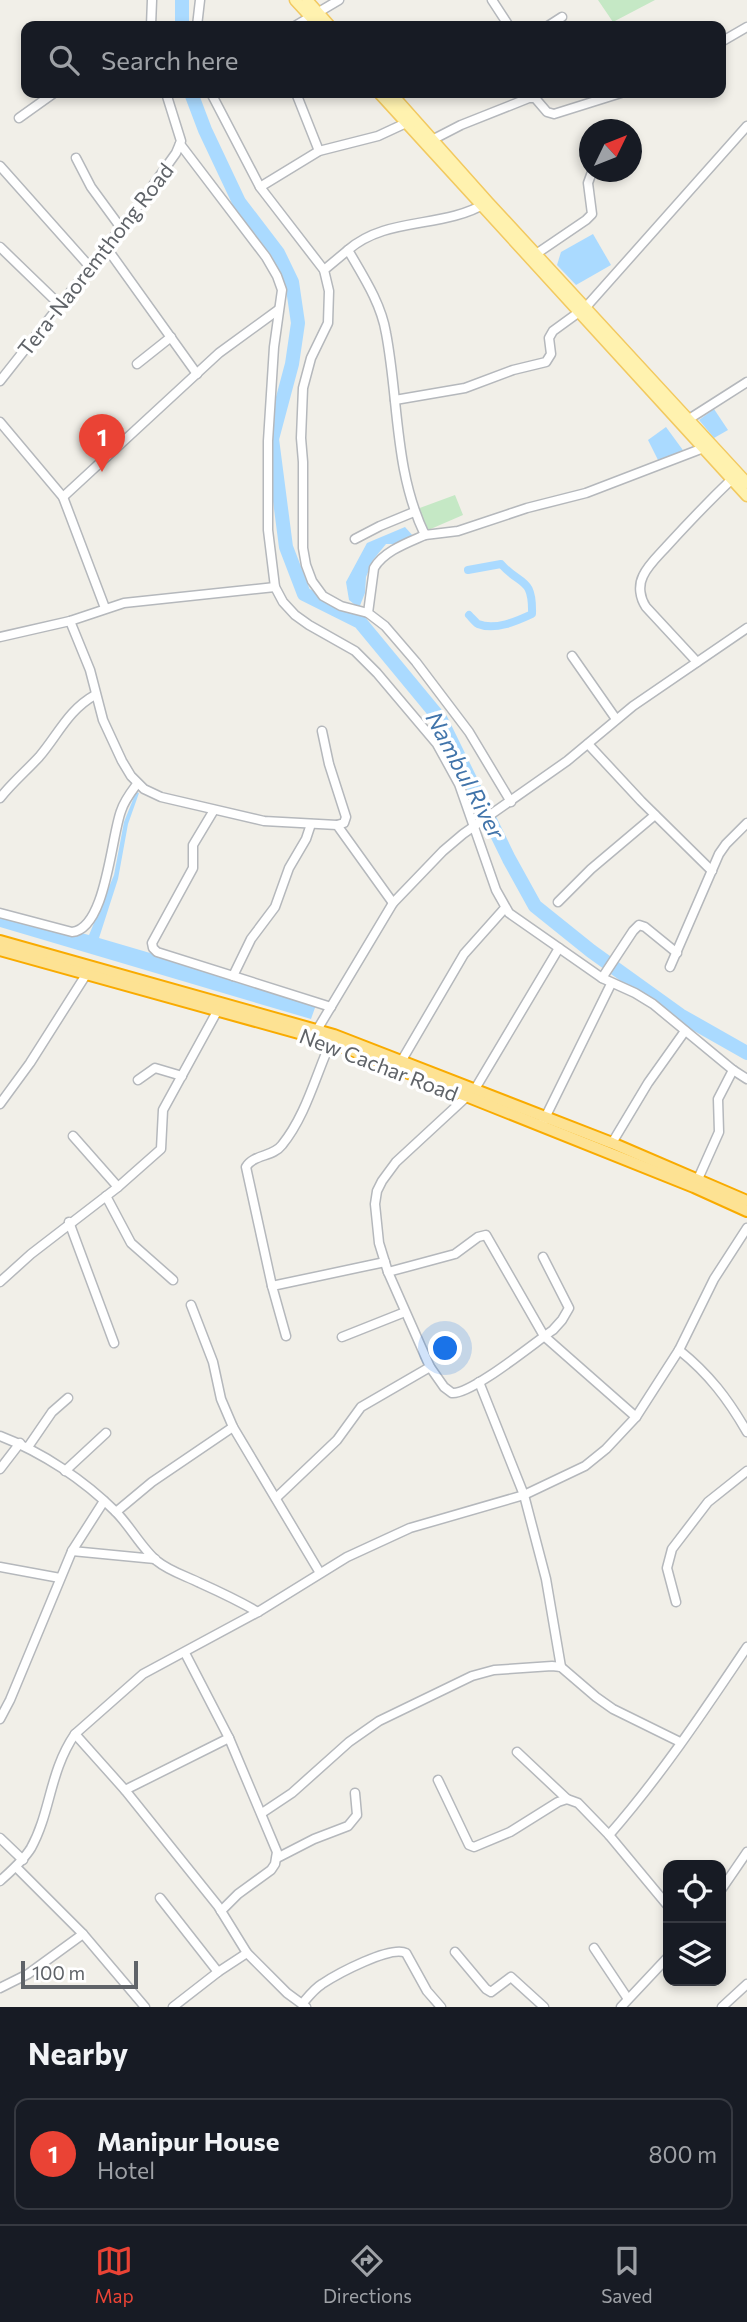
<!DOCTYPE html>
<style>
:root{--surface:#171b24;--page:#242831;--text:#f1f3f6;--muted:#9ea1a6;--line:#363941;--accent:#ea4335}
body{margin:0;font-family:Commissioner,sans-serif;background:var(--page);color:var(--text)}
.controls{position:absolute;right:21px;bottom:21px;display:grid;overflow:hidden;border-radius:14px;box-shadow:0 4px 10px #0003}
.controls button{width:63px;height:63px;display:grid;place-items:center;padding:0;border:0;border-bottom:2px solid var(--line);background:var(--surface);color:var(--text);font:35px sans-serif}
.compass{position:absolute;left:579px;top:119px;width:63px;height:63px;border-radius:50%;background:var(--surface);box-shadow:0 4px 10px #0003;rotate:47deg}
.scale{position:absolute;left:21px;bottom:18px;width:117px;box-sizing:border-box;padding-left:7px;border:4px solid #5f6368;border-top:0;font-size:19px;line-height:24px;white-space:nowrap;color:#5f6368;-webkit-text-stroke:5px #fff;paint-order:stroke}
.you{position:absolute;left:446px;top:1349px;width:24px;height:24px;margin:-18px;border:5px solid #fff;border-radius:50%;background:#1a73e8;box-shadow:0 0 0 10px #1a73e833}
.badge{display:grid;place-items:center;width:46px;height:46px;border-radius:50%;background:var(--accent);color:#fff;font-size:23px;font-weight:700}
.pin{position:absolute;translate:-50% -58px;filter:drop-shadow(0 2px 4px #0008)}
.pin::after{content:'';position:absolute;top:37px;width:24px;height:21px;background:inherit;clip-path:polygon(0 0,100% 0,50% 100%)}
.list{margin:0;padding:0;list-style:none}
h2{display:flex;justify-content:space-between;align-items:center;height:91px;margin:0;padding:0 28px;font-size:30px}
h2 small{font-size:23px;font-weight:400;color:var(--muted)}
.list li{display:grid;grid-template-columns:46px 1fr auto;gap:21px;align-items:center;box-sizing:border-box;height:112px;margin:0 14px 14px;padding:0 14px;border:2px solid var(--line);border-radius:14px}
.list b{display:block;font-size:26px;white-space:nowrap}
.list p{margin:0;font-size:23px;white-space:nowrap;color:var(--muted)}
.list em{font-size:23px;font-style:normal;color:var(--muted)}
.icon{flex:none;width:38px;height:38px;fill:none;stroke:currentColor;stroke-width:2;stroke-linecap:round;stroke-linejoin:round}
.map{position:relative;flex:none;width:747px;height:2007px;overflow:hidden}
.search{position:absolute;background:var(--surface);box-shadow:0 4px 10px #0003;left:21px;right:21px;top:21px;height:77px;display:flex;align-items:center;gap:18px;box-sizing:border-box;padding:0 24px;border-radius:14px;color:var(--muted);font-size:26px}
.sheet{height:217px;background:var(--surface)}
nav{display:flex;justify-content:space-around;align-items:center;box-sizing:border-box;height:98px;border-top:2px solid var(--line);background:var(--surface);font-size:19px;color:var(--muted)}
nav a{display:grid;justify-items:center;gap:4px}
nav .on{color:var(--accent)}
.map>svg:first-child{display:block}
</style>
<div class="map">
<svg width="747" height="2007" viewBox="0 0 747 2007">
<rect width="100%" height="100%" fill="#f1efe8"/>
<g fill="#c5e8c5">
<path d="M 598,0 L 655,0 L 613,22 Z"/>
<path d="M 455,495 L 463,515 L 426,531 L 417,509 Z"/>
</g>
<g fill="#aadaff">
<path d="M 593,234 L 611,265 L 576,285 L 557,265 L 561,252 Z"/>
<path d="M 714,409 L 728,430 L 714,438 L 699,420 Z"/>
<path d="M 666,427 L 685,453 L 661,466 L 648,440 Z"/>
<path d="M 405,527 L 414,537 L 399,544 L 386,544 L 373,560 L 366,577 L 365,593 L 359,608 L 349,600 L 346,582 L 367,543 Z"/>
<path d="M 136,792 L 139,793 L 128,824 L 118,879 L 99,938 L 232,977 L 316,1005 L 311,1019 L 0,927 L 0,912 L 89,935 L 114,875 L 124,822 Z"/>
</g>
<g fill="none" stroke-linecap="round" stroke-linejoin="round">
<path stroke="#aadaff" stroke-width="8" d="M 468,570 L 501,564 C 520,586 533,576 532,614 C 517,621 495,631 478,624 C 475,622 472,618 469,615"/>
<g stroke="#aadaff" stroke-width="14">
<path d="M 182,0 L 182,26"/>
<path d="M 191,93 L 205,130 L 239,202 L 278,253 L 292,282 L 298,323 L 292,364 L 272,439 L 286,547 L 304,594 L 360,622 L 441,720 L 509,859 L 535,906 L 591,951 L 680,1015 L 747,1053"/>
</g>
<defs>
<g id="minor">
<path d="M 492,0 L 509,26"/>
<path d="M 151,26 L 152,0"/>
<path d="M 197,26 L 200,0"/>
<path d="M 295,26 L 339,0"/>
<path d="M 548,26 L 562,17"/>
<path d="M 721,42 L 747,27"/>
<path d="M 211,93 L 260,187 L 324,270"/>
<path d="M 296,93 L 319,151"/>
<path d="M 19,118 L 54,93"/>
<path d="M 430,141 L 461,125 L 529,98 L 535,98 L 547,112 L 554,114 L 621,93"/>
<path d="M 180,144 L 266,257 L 277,276 L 282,290 L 274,347 L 268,441 L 268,530 L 275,587 L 283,602 L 295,615 L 309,625 L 355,651 L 377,673 L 437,744 L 459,784 L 496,890 L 509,913 L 602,978 L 635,993 L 653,1004 L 733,1070 L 747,1079"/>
<path d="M 76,158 L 91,187 L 121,228"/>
<path d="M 0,166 L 90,267"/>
<path d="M 260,187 L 319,151 L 378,136 L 406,123"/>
<path d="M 486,203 C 443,229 387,216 348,250 C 363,276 381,303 386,333 C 399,401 394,471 425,535 L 458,531 L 527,508 L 586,493 L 706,447"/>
<path d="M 0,247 L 61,306"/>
<path d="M 106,247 L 197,374"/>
<path d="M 348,250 L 324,270 L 329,291 L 328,323 L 311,358 L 303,388 L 301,438 L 303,462 L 303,548 L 306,565 L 312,581 L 323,596 L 341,606 L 368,613"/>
<path d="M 536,254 L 586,220 L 592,214 L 588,183 L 592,172"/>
<path d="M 137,364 L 171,337"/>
<path d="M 0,381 L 139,205 L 176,153 L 181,141 L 166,93"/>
<path d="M 395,400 L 465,388 L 513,370 L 546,362 L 551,354 L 549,338 L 553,331 L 586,307 L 747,126"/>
<path d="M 689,419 L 747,382"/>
<path d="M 0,422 L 63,497 L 105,608"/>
<path d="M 63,497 L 219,353 L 278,310"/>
<path d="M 425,535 C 407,543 384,551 374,568 L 368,613 L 385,626 L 416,662 L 469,732 L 511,802"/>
<path d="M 355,539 L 380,526 L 414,512"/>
<path d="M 70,621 L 90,670 L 103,720 L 122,761 L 131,776 L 144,789 L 161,797 L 264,821 L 337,825 L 393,903"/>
<path d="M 0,637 L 70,621 L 124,603 L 275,587"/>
<path d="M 572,656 L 616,719"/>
<path d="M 697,662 L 646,607 C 640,598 638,586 643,576 C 648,565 659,555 667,546 C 688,523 709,501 732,479"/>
<path d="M 322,731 L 329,764 L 346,817 L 344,823 L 337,825"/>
<path d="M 588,744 L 641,801 L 712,871"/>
<path d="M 0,798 C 12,783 26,771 39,757 C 58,735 68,710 95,695"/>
<path d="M 214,810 L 193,845 L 193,868 L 152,943 L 153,948 L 157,952 L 331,1007"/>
<path d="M 558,902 L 591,869 L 655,815"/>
<path d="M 0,913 L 72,932 C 106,929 111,837 121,811 C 124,801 131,792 137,784"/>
<path d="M 670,967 L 719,854 L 726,844 L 747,823"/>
<path d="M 233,976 L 251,939 L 275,907 L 289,868 L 306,839 L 311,824"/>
<path d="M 602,978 L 633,931 L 639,925 L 645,927 L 677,953"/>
<path d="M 314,1035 L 393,903 L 443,851 L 463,834 L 567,761 L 633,706 L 747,628"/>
<path d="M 402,1060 L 464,954 L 505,908"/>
<path d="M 138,1080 L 155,1068 L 182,1076"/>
<path d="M 0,1104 L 30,1063 L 89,970"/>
<path d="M 543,1122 L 611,984"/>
<path d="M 73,1136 L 118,1187"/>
<path d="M 612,1143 L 648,1083 L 685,1031"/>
<path d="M 698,1179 L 719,1132 L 718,1099 L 733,1070"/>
<path d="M 106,1196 L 131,1243 L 173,1280"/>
<path d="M 69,1222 L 114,1343"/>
<path d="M 543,1257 L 569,1308 L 562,1320 L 553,1330 C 534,1343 471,1395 452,1393 L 444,1387 L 430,1367 L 388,1272 L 379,1243 L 375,1204 L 377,1191 L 382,1181 L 396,1162 L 475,1089 L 559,948"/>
<path d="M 388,1272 L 455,1254 L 478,1237 L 486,1235 L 544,1336 L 636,1417"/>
<path d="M 0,1282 L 31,1254 L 118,1187 L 161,1149 L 163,1110 L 220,1006"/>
<path d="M 272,1286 L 246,1167 C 254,1154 273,1157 282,1145 C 307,1114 316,1073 333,1037"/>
<path d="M 191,1305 L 213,1362 L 221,1399 L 233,1427 L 320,1573"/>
<path d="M 286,1336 L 272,1286 L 385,1262"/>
<path d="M 342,1337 L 405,1312"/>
<path d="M 679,1350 C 709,1374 728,1399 747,1432"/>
<path d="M 479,1382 L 524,1495 L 546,1579 L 561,1667"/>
<path d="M 0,1436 C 42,1452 84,1480 116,1512 C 130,1526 143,1550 157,1561 C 169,1571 186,1576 200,1583 C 220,1592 239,1601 258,1612"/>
<path d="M 28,1447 L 52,1412 L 68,1398"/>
<path d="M 0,1469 L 20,1443"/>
<path d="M 65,1471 L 106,1433"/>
<path d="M 276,1498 L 337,1440 L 361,1407 L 430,1367"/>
<path d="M 116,1512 L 152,1482 L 233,1427"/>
<path d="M 72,1551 L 155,1559"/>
<path d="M 0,1567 L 60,1578"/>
<path d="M 676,1602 L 667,1568 L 672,1549 L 708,1502 L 747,1471"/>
<path d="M 185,1653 L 229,1738 L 277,1852 L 275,1864 L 271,1870 L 238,1894 L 221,1911"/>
<path d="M 0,1719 L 10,1700 L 72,1551 L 104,1501"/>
<path d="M 75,1734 L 125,1790 L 218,1906 L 247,1953 L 287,1993 L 306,2007"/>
<path d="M 517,1752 L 567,1799"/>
<path d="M 438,1780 L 469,1845 L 474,1847 L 510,1832 L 558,1802 L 567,1799 L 578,1803 L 609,1835 L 668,1906"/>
<path d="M 125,1790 L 229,1738"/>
<path d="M 262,1813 L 292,1793 L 349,1742 L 379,1721 L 472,1676 L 494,1670 L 552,1666 L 561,1667 L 596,1697 L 613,1709 L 680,1742"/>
<path d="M 609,1835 C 660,1777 704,1711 747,1647"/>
<path d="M 0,1838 L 23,1860"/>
<path d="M 277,1858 L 314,1839 L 348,1826 L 357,1815 L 355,1793"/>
<path d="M 16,1867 L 83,1934 L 145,2007"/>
<path d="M 0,1881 C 11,1871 23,1861 31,1848 C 51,1812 49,1772 75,1734 L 143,1674 L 258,1612 L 347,1557 L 410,1528 L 524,1495 L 585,1466 L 606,1449 L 636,1417 L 679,1350 L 714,1279 L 747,1228"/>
<path d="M 721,1890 L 747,1852"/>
<path d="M 160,1898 L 218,1972"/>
<path d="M 594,1948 L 628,1999"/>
<path d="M 455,1952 L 486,1989 L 491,1992 L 511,1977 L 544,2007"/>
<path d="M 0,1988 L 28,1974 L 83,1934"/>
<path d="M 302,2004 C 308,1997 314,1989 322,1984 C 337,1974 391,1945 406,1953 L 427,1991 L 441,2007"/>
<path d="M 173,2007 L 218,1972 L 247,1953"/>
<path d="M 621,2007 L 668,1957"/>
<path d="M 722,2007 L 747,1984"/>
</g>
<g id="major">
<path d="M 295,0 L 319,26"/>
<path d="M 307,0 L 330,26"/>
<path d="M 379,93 L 747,496"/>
<path d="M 391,93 L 488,202 L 747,483"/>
</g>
<g id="highway">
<path d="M 0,941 L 334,1035 L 612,1143 L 747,1201"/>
<path d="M 0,950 L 331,1042 L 694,1187 L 747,1211"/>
</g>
</defs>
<use href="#minor" stroke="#b5b8bc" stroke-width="11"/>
<use href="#major" stroke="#f2c960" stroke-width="13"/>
<use href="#highway" stroke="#f9ab00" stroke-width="14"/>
<use href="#minor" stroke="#fff" stroke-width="8"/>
<use href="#major" stroke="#fff2af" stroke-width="10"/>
<use href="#highway" stroke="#fde293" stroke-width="10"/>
</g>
<g text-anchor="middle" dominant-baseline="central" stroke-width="7" stroke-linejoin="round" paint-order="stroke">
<g font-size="21" fill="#5f6368" stroke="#fff">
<text transform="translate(95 259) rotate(-52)">Tera-Naoremthong Road</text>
<text transform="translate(379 1064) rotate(21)">New Cachar Road</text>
</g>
<g font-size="23" font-style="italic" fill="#4174aa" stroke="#fff">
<text transform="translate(466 775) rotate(62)">Nambul River</text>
</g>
</g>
</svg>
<div class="controls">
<button><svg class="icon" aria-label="locate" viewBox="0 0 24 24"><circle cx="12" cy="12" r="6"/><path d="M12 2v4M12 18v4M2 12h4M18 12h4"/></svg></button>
<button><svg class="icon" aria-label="layers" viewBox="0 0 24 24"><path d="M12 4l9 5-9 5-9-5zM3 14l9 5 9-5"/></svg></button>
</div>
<svg class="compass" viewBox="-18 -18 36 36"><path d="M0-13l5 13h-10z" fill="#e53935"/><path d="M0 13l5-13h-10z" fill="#9ea1a6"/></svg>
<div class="scale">100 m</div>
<div class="you"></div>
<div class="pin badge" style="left:102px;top:472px">1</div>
<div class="search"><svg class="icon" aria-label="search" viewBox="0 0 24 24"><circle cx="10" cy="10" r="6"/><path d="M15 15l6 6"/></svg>Search here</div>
</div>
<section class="sheet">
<h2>Nearby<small></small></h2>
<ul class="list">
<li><span class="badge">1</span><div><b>Manipur House</b><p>Hotel</p></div><em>800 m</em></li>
</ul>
</section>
<nav>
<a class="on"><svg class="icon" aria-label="map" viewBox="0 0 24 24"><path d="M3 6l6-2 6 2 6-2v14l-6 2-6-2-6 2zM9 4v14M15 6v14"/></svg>Map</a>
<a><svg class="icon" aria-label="directions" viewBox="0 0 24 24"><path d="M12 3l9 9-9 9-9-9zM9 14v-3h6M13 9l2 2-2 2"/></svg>Directions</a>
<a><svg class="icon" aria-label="saved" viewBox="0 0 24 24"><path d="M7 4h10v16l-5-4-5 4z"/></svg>Saved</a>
</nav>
